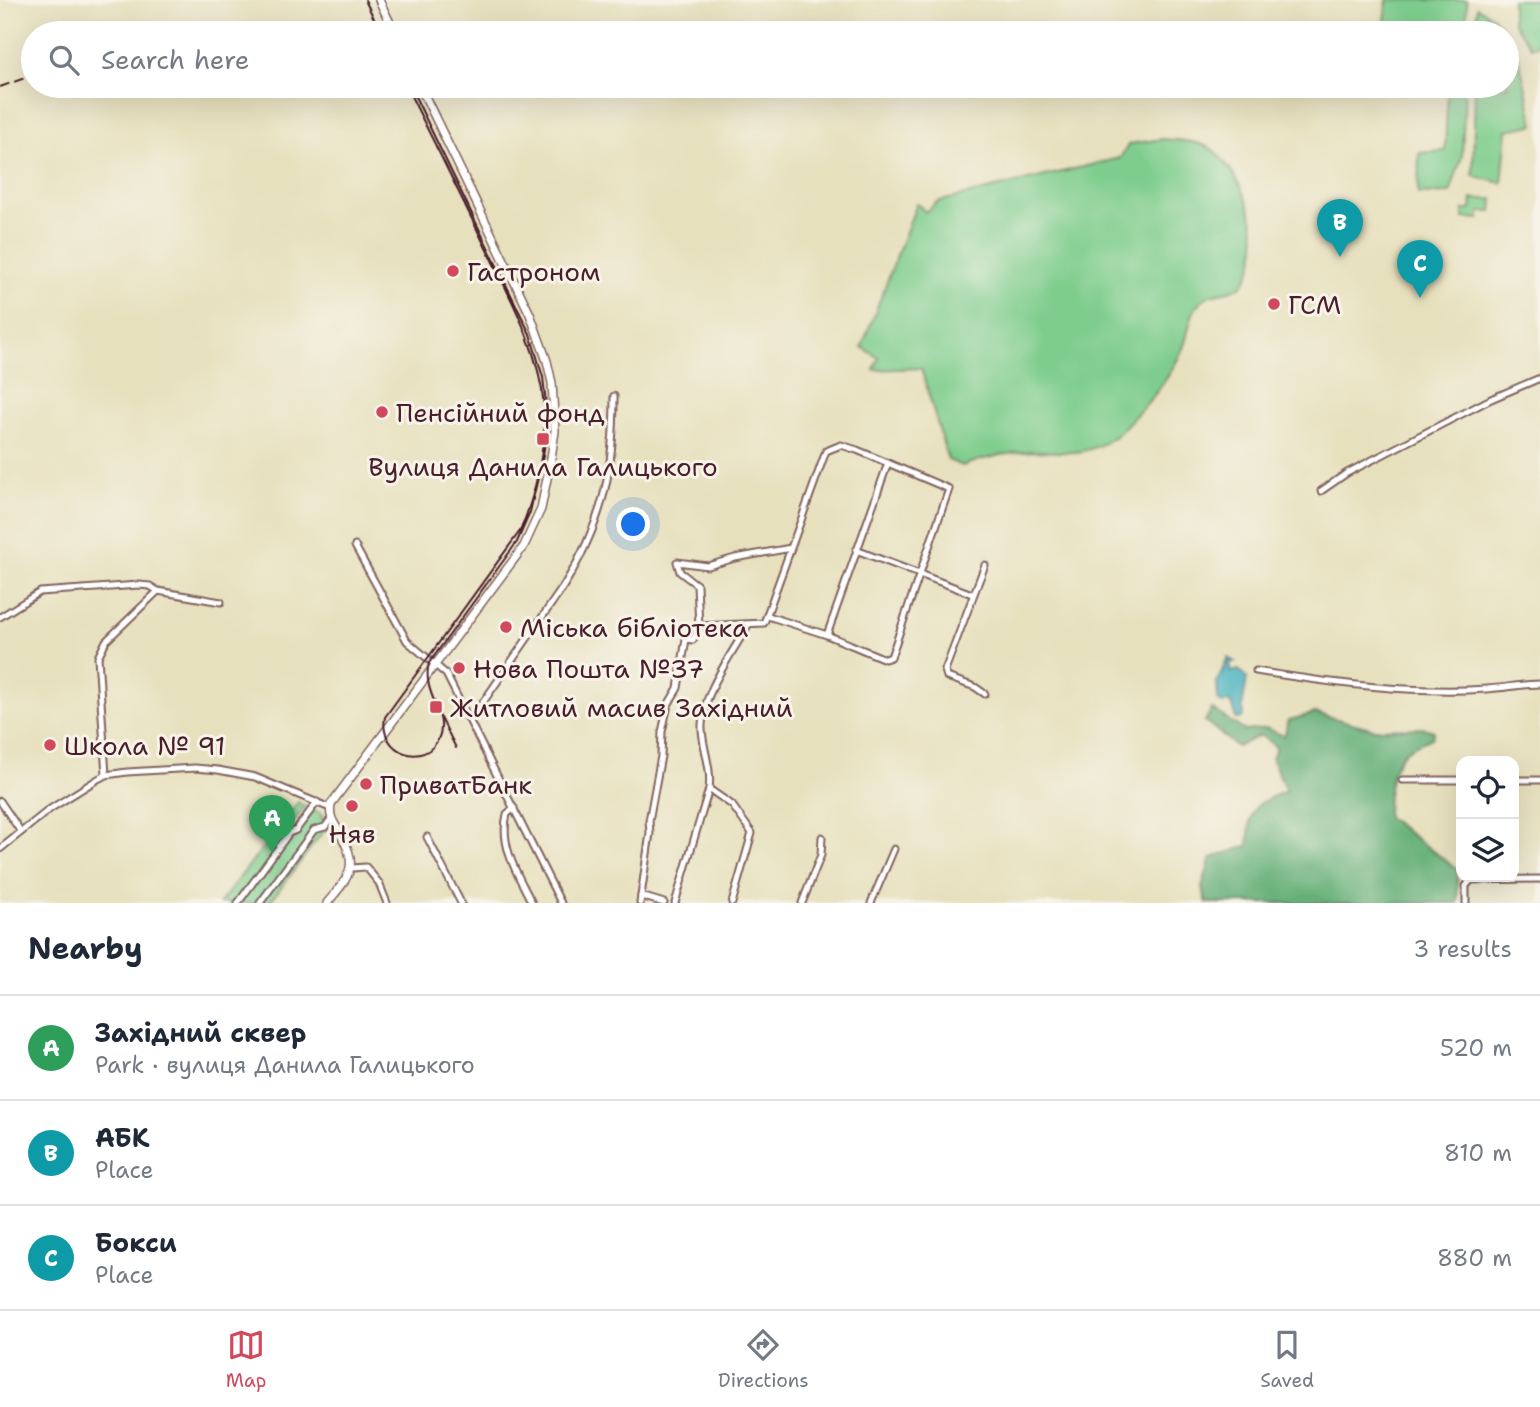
<!DOCTYPE html>
<meta charset="utf-8">
<style>
:root{--surface:#fff;--page:#f2f2f3;--text:#1f2937;--muted:#747a83;--line:#e0e1e3;--accent:#d1495b}
body{margin:0;font-family:"Shantell Sans",sans-serif;background:var(--page);color:var(--text)}
.controls{position:absolute;right:21px;bottom:21px;display:grid;overflow:hidden;border-radius:14px;box-shadow:0 7px 28px #0002}
.controls button{width:63px;height:63px;display:grid;place-items:center;padding:0;border:0;border-bottom:2px solid var(--line);background:var(--surface);color:var(--text);font:35px sans-serif}
.you{position:absolute;left:634px;top:525px;width:24px;height:24px;margin:-18px;border:5px solid #fff;border-radius:50%;background:#1a73e8;box-shadow:0 0 0 10px #1a73e833}
.badge{display:grid;place-items:center;width:46px;height:46px;border-radius:50%;background:var(--accent);color:#fff;font-size:23px;font-weight:700}
.pin{position:absolute;translate:-50% -58px;filter:drop-shadow(0 2px 4px #0008)}
.pin::after{content:'';position:absolute;top:37px;width:24px;height:21px;background:inherit;clip-path:polygon(0 0,100% 0,50% 100%)}
.list{margin:0;padding:0;list-style:none}
h2{display:flex;justify-content:space-between;align-items:center;height:91px;margin:0;padding:0 28px;font-size:30px}
h2 small{font-size:23px;font-weight:400;color:var(--muted)}
.list li{display:grid;grid-template-columns:46px 1fr auto;gap:21px;align-items:center;box-sizing:border-box;height:105px;padding:0 28px;border-top:2px solid var(--line)}
.list b{display:block;font-size:26px;white-space:nowrap}
.list p{margin:0;font-size:23px;white-space:nowrap;color:var(--muted)}
.list em{font-size:23px;font-style:normal;color:var(--muted)}
.icon{flex:none;width:38px;height:38px;fill:none;stroke:currentColor;stroke-width:2;stroke-linecap:round;stroke-linejoin:round}
.map{position:relative;flex:none;width:1540px;height:903px;overflow:hidden}
.search{position:absolute;background:var(--surface);box-shadow:0 7px 28px #0002;left:21px;right:21px;top:21px;height:77px;display:flex;align-items:center;gap:18px;box-sizing:border-box;padding:0 24px;border-radius:38px;color:var(--muted);font-size:26px}
.sheet{height:406px;background:var(--surface)}
nav{display:flex;justify-content:space-around;align-items:center;box-sizing:border-box;height:98px;border-top:2px solid var(--line);background:var(--surface);font-size:19px;color:var(--muted)}
nav a{display:grid;justify-items:center;gap:4px}
nav .on{color:var(--accent)}
.map>svg:first-child{display:block}
</style>
<div class="map">
<svg width="1540" height="903" viewBox="0 0 1540 903">
<rect width="100%" height="100%" fill="#f7f3e8"/>
<filter id="ink" filterUnits="userSpaceOnUse"><feTurbulence type="fractalNoise" baseFrequency=".0143" numOctaves="2"/><feDisplacementMap in="SourceGraphic" scale="14" xChannelSelector="R" yChannelSelector="G"/><feConvolveMatrix kernelMatrix="1 2 1 2 8 2 1 2 1" color-interpolation-filters="sRGB"/></filter>
<filter id="wash" filterUnits="userSpaceOnUse"><feTurbulence type="fractalNoise" baseFrequency=".00686" numOctaves="4" result="noise"/><feDisplacementMap in="SourceGraphic" scale="28" xChannelSelector="R" yChannelSelector="G"/><feGaussianBlur stdDeviation="1.57" result="paint"/><feColorMatrix in="noise" values="0 0 0 0 0 0 0 0 0 0 0 0 0 0 0 0 0 1.4 0 .05"/><feComposite in="paint" operator="in"/></filter>
<g filter="url(#wash)">
<rect width="100%" height="100%" fill="#e7e0bd"/>
<g fill="#7ecd8d" stroke="#64765c" stroke-width="2">
<path d="M 1387,0 L 1467,0 L 1466,33 L 1384,33 Z"/>
<path d="M 1512,0 L 1540,0 L 1540,44 L 1531,47 L 1512,21 Z"/>
<path d="M 1477,7 L 1492,16 L 1507,33 L 1476,33 Z"/>
<path d="M 1507,33 L 1518,54 L 1534,125 L 1507,130 L 1502,183 L 1473,176 L 1475,86 L 1507,86 Z"/>
<path d="M 1448,86 L 1465,86 L 1462,156 L 1450,193 L 1418,194 L 1419,153 L 1445,151 Z"/>
<path d="M 1163,139 C 1179,141 1201,140 1214,151 C 1245,178 1270,244 1245,281 C 1234,297 1211,288 1199,303 C 1189,315 1189,334 1183,348 C 1169,379 1154,397 1130,421 C 1124,427 1119,435 1111,439 C 1081,458 1067,451 1035,451 C 1009,452 986,457 962,466 L 948,460 L 921,368 L 874,370 L 879,358 L 862,347 L 917,203 L 925,212 L 937,202 L 1120,158 L 1129,144 Z"/>
<path d="M 1472,199 L 1493,199 L 1492,212 L 1480,212 L 1480,219 L 1463,218 L 1463,210 L 1471,210 Z"/>
<path d="M 298,802 L 305,807 L 287,831 L 289,833 L 296,830 L 314,810 L 323,815 L 321,818 L 329,824 L 269,903 L 220,903 Z"/>
</g>
<path fill="#66b078" stroke="#586852" stroke-width="2" d="M 1212,709 L 1245,731 L 1266,728 L 1284,736 L 1289,720 L 1315,713 L 1374,729 L 1424,728 L 1434,731 L 1432,738 C 1424,742 1412,746 1406,751 C 1389,766 1387,796 1387,817 L 1457,869 L 1458,903 L 1207,903 L 1202,887 L 1211,858 L 1248,846 C 1252,806 1248,807 1286,791 L 1272,759 L 1276,747 L 1260,735 L 1237,747 L 1205,721 Z"/>
<path fill="#42b1be" stroke="#466874" stroke-width="2" d="M 1228,658 L 1235,662 L 1229,663 L 1231,672 L 1239,670 L 1247,678 L 1242,708 L 1244,713 L 1242,718 L 1236,719 L 1233,706 L 1228,701 L 1223,704 L 1218,700 L 1217,682 Z"/>
</g>
<g filter="url(#ink)">
<g fill="none" stroke-linecap="round" stroke-linejoin="round">
<defs>
<g id="street">
<path d="M 1321,491 L 1347,473 L 1491,399 L 1540,378"/>
<path d="M 355,546 L 407,641 L 446,674 L 561,903"/>
<path d="M 856,550 L 972,594"/>
<path d="M 985,565 L 945,670 L 947,677 L 975,687 L 985,694"/>
<path d="M 768,616 L 827,635 L 885,659 L 891,657 L 949,489 L 857,450 L 841,445 L 826,451 L 764,623 L 699,626 L 697,585 L 680,572 L 677,562 L 708,566 L 735,558 L 791,548"/>
<path d="M 0,617 L 40,592 L 139,585 L 150,586 L 158,591"/>
<path d="M 827,635 L 888,463"/>
<path d="M 1256,671 C 1332,683 1410,694 1487,689 C 1505,688 1522,684 1540,684"/>
<path d="M 470,721 L 563,587 C 603,523 614,470 614,396"/>
<path d="M 106,775 L 98,657 L 106,641 L 158,591 L 221,602"/>
<path d="M 1402,780 L 1461,780"/>
<path d="M 1514,780 L 1540,780"/>
<path d="M 709,789 L 732,805 L 752,833 L 732,903"/>
<path d="M 0,801 L 21,832"/>
<path d="M 514,808 L 507,814 C 499,846 518,875 532,903"/>
<path d="M 427,837 L 461,903"/>
<path d="M 0,849 L 50,809 L 98,779 L 106,775 L 127,772 L 195,768 L 218,770 L 255,777 L 330,808"/>
<path d="M 352,868 L 366,867 L 379,883 L 387,903"/>
<path d="M 641,896 L 664,903"/>
<path d="M 238,903 L 289,833 L 296,830 L 317,802"/>
<path d="M 260,903 L 314,830 L 325,827 L 331,819"/>
<path d="M 640,903 L 650,833 L 649,821 L 661,756 L 662,732 L 668,705 L 678,688 L 686,639 L 693,640 L 699,626"/>
<path d="M 675,903 L 709,789 C 712,768 703,750 702,729 C 700,697 732,654 748,625"/>
<path d="M 802,903 L 821,855 L 822,837"/>
<path d="M 871,903 L 894,849"/>
<path d="M 1466,903 L 1466,886 L 1471,880 L 1540,879"/>
</g>
<g id="secondary">
<path d="M 379,0 L 395,33"/>
<path d="M 327,903 C 352,874 359,865 338,830 C 332,820 329,815 331,804 L 524,546 L 541,509 L 551,458 L 555,431 L 552,383 L 547,361 L 530,314 L 420,86"/>
</g>
</defs>
<use href="#street" stroke="#81635e" stroke-width="9"/>
<use href="#secondary" stroke="#81635e" stroke-width="10"/>
<use href="#street" stroke="#fff" stroke-width="5"/>
<use href="#secondary" stroke="#fff" stroke-width="7"/>
<g stroke="#4a1f2b" stroke-width="2">
<path d="M 365,0 L 381,33"/>
<path d="M 406,86 C 433,140 460,194 486,248 C 511,299 539,349 544,406 C 547,444 535,497 520,531 L 385,717 C 378,753 426,770 439,737 C 449,714 421,693 429,663 L 517,542 L 530,512 L 543,456 L 548,421 L 543,377 L 530,334 L 410,86"/>
<path d="M 441,718 L 456,748"/>
</g>
<path stroke="#4a1f2b" stroke-width="2" stroke-dasharray="10 5" stroke-linecap="butt" d="M 0,87 L 33,75"/>
</g>
</g>
<g fill="#d1495b" stroke="#f7f3e8" stroke-width="2.5">
<circle cx="453" cy="271" r="7"/>
<circle cx="1274" cy="304" r="7"/>
<circle cx="382" cy="412" r="7"/>
<rect x="536" y="432" width="14" height="14" rx="3.5"/>
<circle cx="506" cy="627" r="7"/>
<circle cx="459" cy="668" r="7"/>
<rect x="429" y="700" width="14" height="14" rx="3.5"/>
<circle cx="50" cy="745" r="7"/>
<circle cx="366" cy="784" r="7"/>
<circle cx="352" cy="806" r="7"/>
</g>
<g text-anchor="middle" dominant-baseline="central" stroke-width="6" stroke-linejoin="round" paint-order="stroke">
<g font-size="26" fill="#4a1f2b" stroke="#f7f3e8" text-anchor="start">
<text x="467" y="271">Гастроном</text>
<text x="1288" y="304">ГСМ</text>
<text x="396" y="412">Пенсійний фонд</text>
<text x="543" y="466" text-anchor="middle">Вулиця Данила Галицького</text>
<text x="520" y="627">Міська бібліотека</text>
<text x="473" y="668">Нова Пошта №37</text>
<text x="450" y="707">Житловий масив Західний</text>
<text x="64" y="745">Школа № 91</text>
<text x="380" y="784">ПриватБанк</text>
<text x="352" y="833" text-anchor="middle">Няв</text>
</g>
</g>
</svg>
<div class="controls">
<button><svg class="icon" aria-label="locate" viewBox="0 0 24 24"><circle cx="12" cy="12" r="6"/><path d="M12 2v4M12 18v4M2 12h4M18 12h4"/></svg></button>
<button><svg class="icon" aria-label="layers" viewBox="0 0 24 24"><path d="M12 4l9 5-9 5-9-5zM3 14l9 5 9-5"/></svg></button>
</div>
<div class="you"></div>
<div class="pin badge" style="left:272px;top:853px;background:#2e9e5b">A</div>
<div class="pin badge" style="left:1340px;top:257px;background:#0f9aa8">B</div>
<div class="pin badge" style="left:1420px;top:298px;background:#0f9aa8">C</div>
<div class="search"><svg class="icon" aria-label="search" viewBox="0 0 24 24"><circle cx="10" cy="10" r="6"/><path d="M15 15l6 6"/></svg>Search here</div>
</div>
<section class="sheet">
<h2>Nearby<small>3 results</small></h2>
<ul class="list">
<li><span class="badge" style="background:#2e9e5b">A</span><div><b>Західний сквер</b><p>Park · вулиця Данила Галицького</p></div><em>520 m</em></li>
<li><span class="badge" style="background:#0f9aa8">B</span><div><b>АБК</b><p>Place</p></div><em>810 m</em></li>
<li><span class="badge" style="background:#0f9aa8">C</span><div><b>Бокси</b><p>Place</p></div><em>880 m</em></li>
</ul>
</section>
<nav>
<a class="on"><svg class="icon" aria-label="map" viewBox="0 0 24 24"><path d="M3 6l6-2 6 2 6-2v14l-6 2-6-2-6 2zM9 4v14M15 6v14"/></svg>Map</a>
<a><svg class="icon" aria-label="directions" viewBox="0 0 24 24"><path d="M12 3l9 9-9 9-9-9zM9 14v-3h6M13 9l2 2-2 2"/></svg>Directions</a>
<a><svg class="icon" aria-label="saved" viewBox="0 0 24 24"><path d="M7 4h10v16l-5-4-5 4z"/></svg>Saved</a>
</nav>
